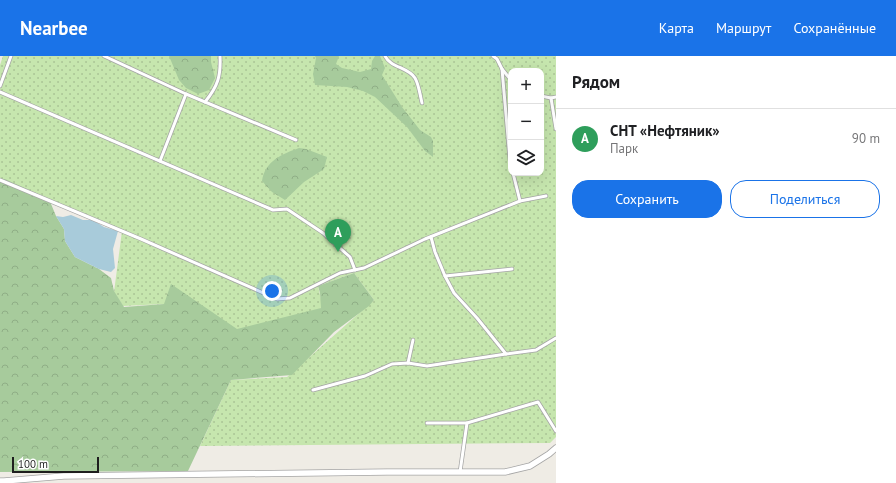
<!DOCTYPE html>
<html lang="ru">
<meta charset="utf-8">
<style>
:root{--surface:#fff;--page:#f2f2f2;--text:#202124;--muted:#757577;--line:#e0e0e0;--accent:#1a73e8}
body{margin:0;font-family:"PT Sans",sans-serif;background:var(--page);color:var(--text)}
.controls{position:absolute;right:12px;top:12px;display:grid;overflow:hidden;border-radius:8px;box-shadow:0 4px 16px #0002}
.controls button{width:36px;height:36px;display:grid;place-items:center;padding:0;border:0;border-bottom:1px solid var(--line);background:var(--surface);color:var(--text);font:20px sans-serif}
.scale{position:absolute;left:12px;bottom:10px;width:87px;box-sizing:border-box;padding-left:4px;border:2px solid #1e1e1e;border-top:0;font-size:11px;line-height:14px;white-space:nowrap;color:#1e1e1e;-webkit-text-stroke:3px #fff;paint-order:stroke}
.you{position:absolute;left:272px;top:235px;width:14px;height:14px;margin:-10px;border:3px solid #fff;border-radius:50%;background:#1a73e8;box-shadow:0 0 0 6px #1a73e833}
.badge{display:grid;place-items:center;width:26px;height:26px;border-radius:50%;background:var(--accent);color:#fff;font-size:13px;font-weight:700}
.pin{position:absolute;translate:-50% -33px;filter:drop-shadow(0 1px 2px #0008)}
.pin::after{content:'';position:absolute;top:21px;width:14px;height:12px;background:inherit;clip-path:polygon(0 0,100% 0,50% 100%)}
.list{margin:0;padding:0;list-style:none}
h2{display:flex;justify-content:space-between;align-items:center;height:52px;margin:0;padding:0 16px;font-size:17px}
h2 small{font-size:13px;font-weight:400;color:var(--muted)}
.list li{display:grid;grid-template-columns:26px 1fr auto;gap:12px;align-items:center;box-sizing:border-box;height:60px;padding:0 16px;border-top:1px solid var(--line)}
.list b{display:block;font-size:15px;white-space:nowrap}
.list p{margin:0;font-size:13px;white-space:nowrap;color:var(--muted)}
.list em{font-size:13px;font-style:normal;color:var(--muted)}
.actions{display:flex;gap:8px;padding:12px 16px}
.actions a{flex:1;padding:9px 0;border:1px solid var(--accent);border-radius:16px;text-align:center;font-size:14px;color:var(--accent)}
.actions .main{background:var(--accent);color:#fff}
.icon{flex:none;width:22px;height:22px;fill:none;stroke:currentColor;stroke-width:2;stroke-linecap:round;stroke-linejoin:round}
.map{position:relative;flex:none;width:556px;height:427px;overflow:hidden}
header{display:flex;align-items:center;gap:24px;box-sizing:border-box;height:56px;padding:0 20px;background:var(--accent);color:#fff}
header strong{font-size:19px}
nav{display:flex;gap:22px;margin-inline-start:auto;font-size:14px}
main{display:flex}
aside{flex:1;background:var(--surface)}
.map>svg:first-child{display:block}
</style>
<header>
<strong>Nearbee</strong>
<nav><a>Карта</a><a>Маршрут</a><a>Сохранённые</a></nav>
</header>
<main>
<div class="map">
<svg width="556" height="427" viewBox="0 0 556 427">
<defs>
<pattern id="grass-dots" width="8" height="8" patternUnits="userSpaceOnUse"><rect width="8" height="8" fill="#c6e6ae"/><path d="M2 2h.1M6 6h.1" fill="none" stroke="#aac595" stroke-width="1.8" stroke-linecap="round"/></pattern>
<pattern id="forest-crowns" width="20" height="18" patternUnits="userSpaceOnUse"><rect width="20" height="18" fill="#a7cb9c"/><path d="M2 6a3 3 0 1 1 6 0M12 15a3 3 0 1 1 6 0" fill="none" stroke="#8fae86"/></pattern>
</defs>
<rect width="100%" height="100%" fill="#efece5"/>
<path fill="url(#grass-dots)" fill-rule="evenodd" d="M 3,0 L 556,0 L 556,381 L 550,387 L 200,390 L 231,324 L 287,321 L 374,244 L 354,217 L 318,230 L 323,252 L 238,275 L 164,248 L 123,250 L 114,236 L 122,175 L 0,127 L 0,9 ZM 511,15 L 541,15 L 541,117 L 511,117 Z"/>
<g fill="url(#forest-crowns)">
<path d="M 169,0 L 211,0 L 211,6 L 215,22 L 209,34 L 198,38 L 186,32 L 179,24 Z"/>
<path d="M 315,0 L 339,0 L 336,8 L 342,12 L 360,16 L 371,13 L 372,5 L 375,0 L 380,0 L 385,12 L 382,19 L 402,51 L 420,74 L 431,81 L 433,85 L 433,101 L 425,95 L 407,71 L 375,41 L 363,35 L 347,31 L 315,29 L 313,18 L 316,2 Z"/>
<path d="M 299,92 L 306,93 L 327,101 L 324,113 L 304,126 L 285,144 L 272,136 L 262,125 C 265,105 282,98 299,92 Z"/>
<path d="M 5,123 L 49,143 L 56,160 L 64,173 L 65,185 L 75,201 L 99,213 L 111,222 L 114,235 L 124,251 L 164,248 L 171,228 L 237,273 L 321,252 L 320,237 L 318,230 L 354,217 L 374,244 L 369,250 L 334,276 L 292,319 L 231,324 L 188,415 L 0,416 L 0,124 Z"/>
</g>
<path fill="#a8cbda" d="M 71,159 L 83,164 L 93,164 L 104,171 L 118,175 L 113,193 L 115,212 L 111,216 L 99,213 L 75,201 L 65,185 L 64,173 L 56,160 L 63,161 Z"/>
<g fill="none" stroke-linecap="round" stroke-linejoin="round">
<defs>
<g id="service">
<path d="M 104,0 L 186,38 L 296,84"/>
<path d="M 385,0 C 391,12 408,11 415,22 C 419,29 420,39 422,47"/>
<path d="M 493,0 L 497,3 L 502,13 L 510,104 L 511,109"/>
<path d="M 502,13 L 511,24"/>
<path d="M 0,30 L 11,0"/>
<path d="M 0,36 L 273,154 L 287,153 L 323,177 L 350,201 L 355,214"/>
<path d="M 541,40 L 551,42 L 556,41"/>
<path d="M 551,42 L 556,73"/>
<path d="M 205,46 C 218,30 221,20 220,0"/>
<path d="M 160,105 L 186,38"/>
<path d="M 513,117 L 520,145"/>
<path d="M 0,124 L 141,183 L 277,243 L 290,242 L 340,217 L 364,212 L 425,183 L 520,145 L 546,140"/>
<path d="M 445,220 L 512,213"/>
<path d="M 506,298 L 536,294 L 556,282"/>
<path d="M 408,307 L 413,284"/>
<path d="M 313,334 L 365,320 L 392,308 L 408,307 L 427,310 L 506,298 L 477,262 L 454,237 L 445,220 L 435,196 L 431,181"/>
<path d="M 427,367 L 467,367 L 538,346 L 556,375"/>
<path d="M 460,416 L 467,367"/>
</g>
<path id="minor" d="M 0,425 L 4,425 L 64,420 L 387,416 L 505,416 L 530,410 L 549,398 L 556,392"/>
</defs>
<use href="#service" stroke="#a5a5a5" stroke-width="4.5"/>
<use href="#minor" stroke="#a5a5a5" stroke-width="7"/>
<use href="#service" stroke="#fff" stroke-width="3"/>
<use href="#minor" stroke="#fff" stroke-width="5.5"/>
</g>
</svg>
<div class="controls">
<button>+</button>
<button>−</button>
<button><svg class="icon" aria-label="layers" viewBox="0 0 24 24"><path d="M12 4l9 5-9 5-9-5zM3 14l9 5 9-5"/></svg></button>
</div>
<div class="scale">100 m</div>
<div class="you"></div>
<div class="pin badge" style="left:338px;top:196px;background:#2e9e5b">A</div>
</div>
<aside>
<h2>Рядом<small></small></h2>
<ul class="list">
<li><span class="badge" style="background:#2e9e5b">A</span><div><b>СНТ «Нефтяник»</b><p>Парк</p></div><em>90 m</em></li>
</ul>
<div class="actions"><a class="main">Сохранить</a><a>Поделиться</a></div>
</aside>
</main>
